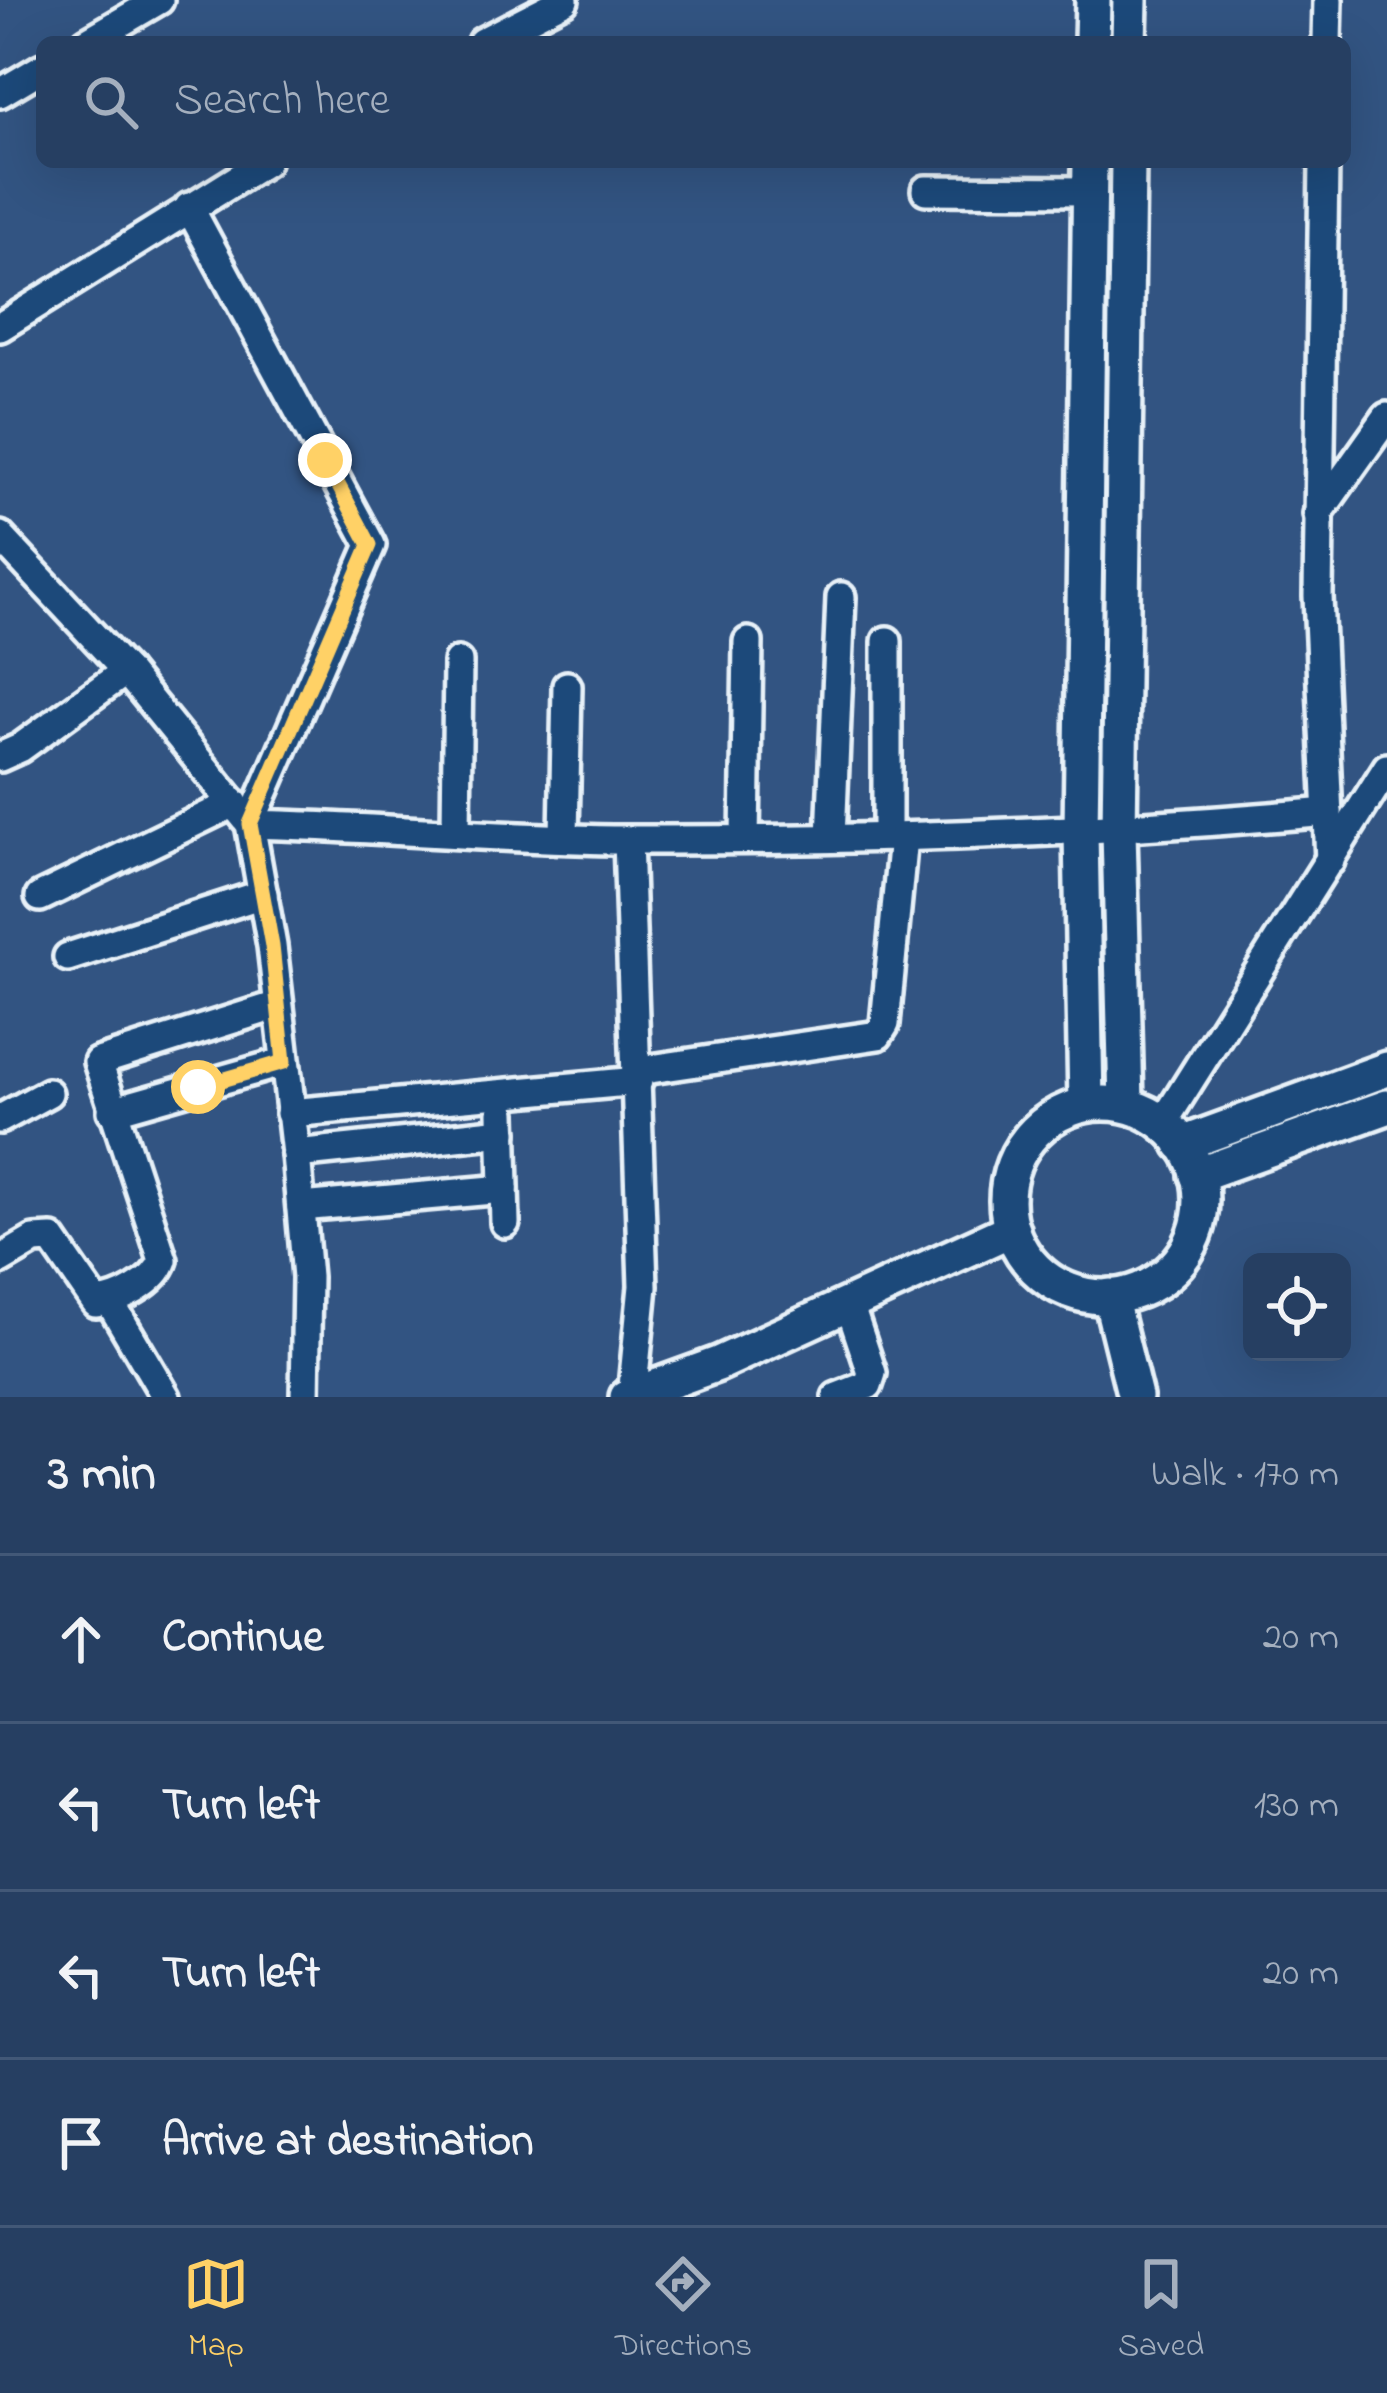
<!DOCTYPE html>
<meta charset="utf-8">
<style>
:root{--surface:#263f62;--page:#324a6b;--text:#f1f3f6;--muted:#a4afbe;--line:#425877;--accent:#ffd166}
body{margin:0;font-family:"Indie Flower",sans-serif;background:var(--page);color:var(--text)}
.controls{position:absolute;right:36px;bottom:36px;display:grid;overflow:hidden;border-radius:18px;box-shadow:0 12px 48px #0002}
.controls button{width:108px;height:108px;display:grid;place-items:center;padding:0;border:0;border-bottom:3px solid var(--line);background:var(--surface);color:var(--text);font:60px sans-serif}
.stop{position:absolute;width:36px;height:36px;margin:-27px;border:9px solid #ffd166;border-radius:50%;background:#fff}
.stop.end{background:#ffd166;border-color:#fff;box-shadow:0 3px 12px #0008}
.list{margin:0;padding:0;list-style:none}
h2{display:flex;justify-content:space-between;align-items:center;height:156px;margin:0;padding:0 48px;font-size:51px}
h2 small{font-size:39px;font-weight:400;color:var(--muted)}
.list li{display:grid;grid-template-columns:78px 1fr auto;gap:36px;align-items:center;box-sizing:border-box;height:168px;padding:0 48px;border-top:3px solid var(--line)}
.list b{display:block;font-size:45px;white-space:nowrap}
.list em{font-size:39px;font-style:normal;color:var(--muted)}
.icon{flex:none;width:66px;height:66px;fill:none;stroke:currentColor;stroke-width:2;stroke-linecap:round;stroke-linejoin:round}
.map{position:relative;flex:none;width:1387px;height:1397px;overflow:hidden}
.search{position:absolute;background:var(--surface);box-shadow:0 12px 48px #0002;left:36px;right:36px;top:36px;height:132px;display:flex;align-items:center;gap:30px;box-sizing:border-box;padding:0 42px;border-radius:18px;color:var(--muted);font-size:45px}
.sheet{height:828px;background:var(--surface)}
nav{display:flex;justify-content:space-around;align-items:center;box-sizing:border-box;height:168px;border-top:3px solid var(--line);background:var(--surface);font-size:33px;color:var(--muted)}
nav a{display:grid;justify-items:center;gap:6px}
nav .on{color:var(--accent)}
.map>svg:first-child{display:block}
</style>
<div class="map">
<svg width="1387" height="1397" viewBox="0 0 1387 1397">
<rect width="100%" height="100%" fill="#325482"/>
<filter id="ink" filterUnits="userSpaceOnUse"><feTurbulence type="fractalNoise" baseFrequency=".00833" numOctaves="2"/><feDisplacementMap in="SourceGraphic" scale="24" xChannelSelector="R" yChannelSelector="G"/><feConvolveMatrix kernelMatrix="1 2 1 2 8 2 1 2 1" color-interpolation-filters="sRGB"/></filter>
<g filter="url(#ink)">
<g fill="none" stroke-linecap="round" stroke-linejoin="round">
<defs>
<g id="minor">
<path d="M 87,42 L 159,0"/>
<path d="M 482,42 L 564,0"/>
<path d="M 1327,42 L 1328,0"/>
<path d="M 0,93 L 42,68"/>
<path d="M 1324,162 L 1318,596 L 1330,861"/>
<path d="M 926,190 L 1090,191"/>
<path d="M 189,207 L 371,545 L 250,824 C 375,827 501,839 625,840 C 860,841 1094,833 1328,812"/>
<path d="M 0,327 L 265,162"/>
<path d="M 1318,514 L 1387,417"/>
<path d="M 0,536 L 126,671 L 250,824 L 272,946 L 296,1154 L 307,1277 L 305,1397"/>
<path d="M 887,641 L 887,837"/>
<path d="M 0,757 L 20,748 L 126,671"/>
<path d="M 456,830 L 458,662"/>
<path d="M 564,836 L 567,686"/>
<path d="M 831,838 L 841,597"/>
<path d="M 745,839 L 748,642"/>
<path d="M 628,840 L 643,1286 L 632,1397"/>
<path d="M 40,897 L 234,803"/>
<path d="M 68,957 L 263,894"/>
<path d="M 637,1071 L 878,1035 L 885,1024 L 903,837"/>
<path d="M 112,1111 L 284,1062"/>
<path d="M 290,1113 L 638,1081"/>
<path d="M 502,1113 L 505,1223"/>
<path d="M 0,1119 L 48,1093"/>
<path d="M 1163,1123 L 1387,768"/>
<path d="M 296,1154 L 503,1132"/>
<path d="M 301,1207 L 504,1189"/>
<path d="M 0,1260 L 34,1240 L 52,1239 L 96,1303 C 118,1302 156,1282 163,1260 L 98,1062 L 278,1005"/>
<path d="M 110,1302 L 166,1397"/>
<path d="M 837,1397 L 868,1385 L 872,1373 L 849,1304"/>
</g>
<g id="tertiary">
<path d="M 1092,42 L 1093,0"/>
<path d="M 1129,42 L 1130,0"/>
<circle cx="1104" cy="1200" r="97"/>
<path d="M 1086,1104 L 1081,832 L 1090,162"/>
<path d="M 1126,1104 L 1119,831 L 1128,162"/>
<path d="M 1182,1144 L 1387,1069"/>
<path d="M 1197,1175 L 1387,1107"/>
<path d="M 1110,1296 L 1135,1397"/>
<path d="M 627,1397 L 718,1364 L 1012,1229"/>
</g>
</defs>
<use href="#minor" stroke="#e8f1f8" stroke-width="36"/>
<use href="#tertiary" stroke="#e8f1f8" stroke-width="42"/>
<use href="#minor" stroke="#1f4a7a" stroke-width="27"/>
<use href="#tertiary" stroke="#1f4a7a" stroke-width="33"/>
</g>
</g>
<g fill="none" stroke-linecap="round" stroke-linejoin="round" filter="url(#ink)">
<path stroke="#ffd166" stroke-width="15" d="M 198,1087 L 284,1062 L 272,946 L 250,824 L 370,545 L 325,460"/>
</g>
</svg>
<div class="controls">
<button><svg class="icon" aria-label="locate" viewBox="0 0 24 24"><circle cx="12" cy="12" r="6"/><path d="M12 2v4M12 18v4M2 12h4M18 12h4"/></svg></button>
</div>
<div class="stop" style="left:198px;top:1087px"></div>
<div class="stop end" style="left:325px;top:460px"></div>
<div class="search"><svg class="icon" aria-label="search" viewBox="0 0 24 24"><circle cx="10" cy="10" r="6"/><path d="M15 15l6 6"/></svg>Search here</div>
</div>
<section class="sheet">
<h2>3 min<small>Walk · 170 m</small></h2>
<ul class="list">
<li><svg class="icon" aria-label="ahead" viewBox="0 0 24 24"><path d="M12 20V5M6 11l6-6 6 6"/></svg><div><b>Continue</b></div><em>20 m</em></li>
<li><svg class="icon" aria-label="left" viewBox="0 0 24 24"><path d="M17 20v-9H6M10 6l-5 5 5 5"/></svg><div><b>Turn left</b></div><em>130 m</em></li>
<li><svg class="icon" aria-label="left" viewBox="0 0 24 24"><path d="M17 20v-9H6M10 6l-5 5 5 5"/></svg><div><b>Turn left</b></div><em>20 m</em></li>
<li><svg class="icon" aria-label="arrive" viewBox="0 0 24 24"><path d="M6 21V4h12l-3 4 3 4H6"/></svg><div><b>Arrive at destination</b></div></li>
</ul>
</section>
<nav>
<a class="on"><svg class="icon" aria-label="map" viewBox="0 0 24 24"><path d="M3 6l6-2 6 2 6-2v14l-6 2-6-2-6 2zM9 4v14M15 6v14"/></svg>Map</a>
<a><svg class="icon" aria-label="directions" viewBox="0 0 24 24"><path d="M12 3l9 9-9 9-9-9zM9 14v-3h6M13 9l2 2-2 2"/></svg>Directions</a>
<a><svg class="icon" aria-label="saved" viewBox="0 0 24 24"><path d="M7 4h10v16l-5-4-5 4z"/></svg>Saved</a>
</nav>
